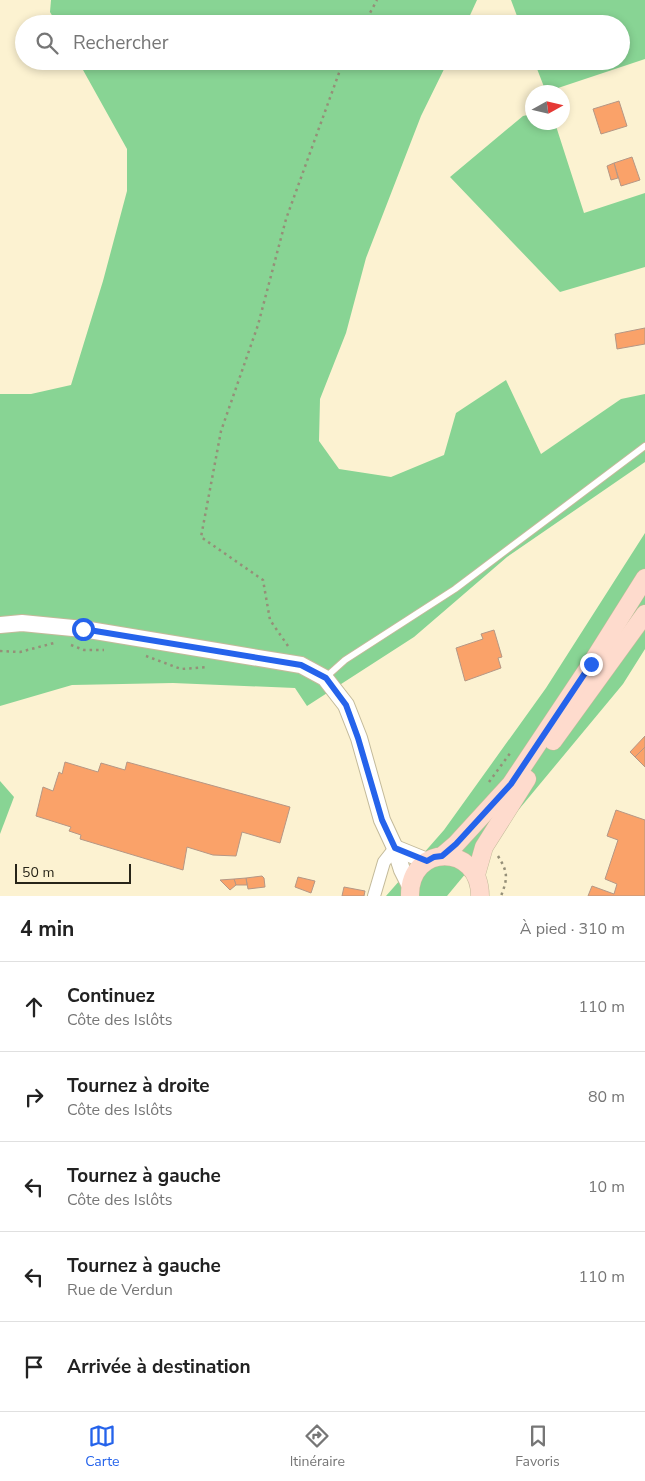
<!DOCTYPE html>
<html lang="fr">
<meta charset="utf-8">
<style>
:root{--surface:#fff;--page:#f2f2f2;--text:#222;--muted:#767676;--line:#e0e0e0;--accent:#2563eb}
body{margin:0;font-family:"Nunito Sans",sans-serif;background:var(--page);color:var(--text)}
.compass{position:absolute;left:525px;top:85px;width:45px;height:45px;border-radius:50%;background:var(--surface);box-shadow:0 2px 8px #0003;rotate:82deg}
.scale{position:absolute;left:15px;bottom:12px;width:116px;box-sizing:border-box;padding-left:5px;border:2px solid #272418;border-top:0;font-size:14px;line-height:18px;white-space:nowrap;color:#272418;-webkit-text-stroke:4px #fcf2d1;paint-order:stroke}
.stop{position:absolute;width:15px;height:15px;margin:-11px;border:4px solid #2563eb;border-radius:50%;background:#fff}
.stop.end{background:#2563eb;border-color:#fff;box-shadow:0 1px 5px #0008}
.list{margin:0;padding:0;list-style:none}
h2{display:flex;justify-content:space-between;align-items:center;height:65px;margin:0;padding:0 20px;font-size:21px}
h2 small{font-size:16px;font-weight:400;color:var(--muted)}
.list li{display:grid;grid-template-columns:32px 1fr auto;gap:15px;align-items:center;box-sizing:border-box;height:90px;padding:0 20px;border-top:1px solid var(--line)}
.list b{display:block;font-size:19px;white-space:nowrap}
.list p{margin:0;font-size:16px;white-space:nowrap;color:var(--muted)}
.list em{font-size:16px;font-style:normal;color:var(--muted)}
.icon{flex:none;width:28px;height:28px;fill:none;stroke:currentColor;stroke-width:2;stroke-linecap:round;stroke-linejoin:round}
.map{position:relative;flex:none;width:645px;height:896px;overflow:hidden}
.search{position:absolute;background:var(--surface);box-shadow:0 2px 8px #0003;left:15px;right:15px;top:15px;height:55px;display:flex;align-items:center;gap:12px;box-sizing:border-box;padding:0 18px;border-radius:28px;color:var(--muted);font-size:19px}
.sheet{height:515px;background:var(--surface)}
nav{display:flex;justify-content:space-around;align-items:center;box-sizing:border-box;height:70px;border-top:1px solid var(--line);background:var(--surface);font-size:14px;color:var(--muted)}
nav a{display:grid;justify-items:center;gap:2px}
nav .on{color:var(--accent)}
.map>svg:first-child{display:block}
</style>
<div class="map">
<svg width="645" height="896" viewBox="0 0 645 896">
<rect width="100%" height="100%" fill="#fcf2d1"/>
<g fill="#88d494">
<path d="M 51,0 L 477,0 L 466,24 L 57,24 L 50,12 Z"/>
<path d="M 511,0 L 645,0 L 645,59 L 546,92 L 534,61 L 621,61 L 621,24 L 520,24 Z"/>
<path d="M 78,61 L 448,61 L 421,116 L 366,258 L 346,333 L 320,399 L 319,441 L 339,469 L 391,477 L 444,455 L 456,413 L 506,380 L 541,454 L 621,399 L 645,394 L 645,462 L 507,557 L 414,637 L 307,706 L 295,688 L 173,683 L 72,685 L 0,706 L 0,394 L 31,394 L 71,385 L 103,281 L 127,191 L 127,149 Z"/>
<path d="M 532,114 L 532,122 L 555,123 L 584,213 L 645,193 L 645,267 L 560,292 L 450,177 L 523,116 Z"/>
<path d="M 645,533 L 645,649 L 623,684 L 447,896 L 386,896 L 444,830 L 546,688 Z"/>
<path d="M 0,781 L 14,797 L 0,834 Z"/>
</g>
<g fill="#faa269" stroke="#b59785">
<path d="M 619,101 L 627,126 L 601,134 L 593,109 Z"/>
<path d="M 632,157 L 640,180 L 621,186 L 614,163 Z"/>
<path d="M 614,163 L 618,178 L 611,180 L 607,166 Z"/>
<path d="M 645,328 L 645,344 L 617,349 L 615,334 Z"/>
<path d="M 494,630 L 502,657 L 498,658 L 501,668 L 465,681 L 456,648 L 483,639 L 481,634 Z"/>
<path d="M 645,736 L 645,747 L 635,757 L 630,752 Z"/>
<path d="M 645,747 L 645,767 L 635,757 Z"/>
<path d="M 65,762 L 98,772 L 101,763 L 125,770 L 127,762 L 290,807 L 280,843 L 242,832 L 236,856 L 213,855 L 187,847 L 183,870 L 80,839 L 81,835 L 69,831 L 71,827 L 36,816 L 43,787 L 53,791 L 59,772 L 62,774 Z"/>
<path d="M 616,810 L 645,820 L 645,896 L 588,896 L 592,886 L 614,894 L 617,884 L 605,879 L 618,840 L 607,836 Z"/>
<path d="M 262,876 L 264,878 L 265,887 L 248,889 L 246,878 Z"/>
<path d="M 298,877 L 315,881 L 311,893 L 295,887 Z"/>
<path d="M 246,878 L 247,885 L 236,885 L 234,879 Z"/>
<path d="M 234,879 L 236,885 L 230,890 L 220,880 Z"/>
<path d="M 344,887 L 365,891 L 364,896 L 342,896 Z"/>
</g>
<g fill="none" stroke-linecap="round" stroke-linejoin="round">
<defs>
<path id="service" d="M 326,677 L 345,660 L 455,589 L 645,446"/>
<path id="minor" d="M 374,896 L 384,862 L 395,848"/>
<g id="tertiary">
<path d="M 0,625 L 22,623 L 83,629 L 216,651 L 301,665 L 325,678 L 346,705 L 359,738 L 382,820 L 395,848 L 402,870 L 410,886"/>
<path d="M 395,848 L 427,861"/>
</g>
<g id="secondary">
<path d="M 553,741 L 645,614"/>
<path d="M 442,856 L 456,844 L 511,784 L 591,664 L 645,578"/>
<path d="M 476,875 L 484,847 L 527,779"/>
<path d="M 410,896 C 409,843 480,843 480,896"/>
</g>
</defs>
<use href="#service" stroke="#c3ba9a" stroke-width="8"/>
<use href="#minor" stroke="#c3ba9a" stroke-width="14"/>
<use href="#tertiary" stroke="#c3ba9a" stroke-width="18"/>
<use href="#secondary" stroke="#c3ba9a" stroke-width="19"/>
<g stroke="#958f78" stroke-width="2.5" stroke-dasharray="2.5 4" stroke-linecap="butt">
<path d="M 364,24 L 377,0"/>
<path d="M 71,645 L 84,650 L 104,650"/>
<path d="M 288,646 L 270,620 L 263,580 L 201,537 L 221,431 L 258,325 L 286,219 L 339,73 L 345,61"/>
<path d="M 0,651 L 20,652 L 54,643"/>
<path d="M 146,656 L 181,669 L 208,667"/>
<path d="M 489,782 L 511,752"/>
<path d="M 498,856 C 508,872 508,878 501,896"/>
</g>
<use href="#service" stroke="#fff" stroke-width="6"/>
<use href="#minor" stroke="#fff" stroke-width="12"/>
<use href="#tertiary" stroke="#fff" stroke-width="16"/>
<use href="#secondary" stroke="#fedbcd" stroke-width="18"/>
</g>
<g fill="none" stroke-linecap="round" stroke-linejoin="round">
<path stroke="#2563eb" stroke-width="6" d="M 83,629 L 301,665 L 326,678 L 346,705 L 358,738 L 382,820 L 395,848 L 427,861 L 434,857 L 442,856 L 456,844 L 511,784 L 591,664"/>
</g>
</svg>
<svg class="compass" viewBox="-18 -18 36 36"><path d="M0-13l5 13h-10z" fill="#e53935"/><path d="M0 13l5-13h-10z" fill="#767676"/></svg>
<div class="scale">50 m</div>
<div class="stop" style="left:83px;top:629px"></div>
<div class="stop end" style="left:591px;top:664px"></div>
<div class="search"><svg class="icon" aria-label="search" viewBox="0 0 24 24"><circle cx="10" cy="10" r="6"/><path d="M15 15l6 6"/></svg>Rechercher</div>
</div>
<section class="sheet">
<h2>4 min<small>À pied · 310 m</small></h2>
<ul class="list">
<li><svg class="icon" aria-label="ahead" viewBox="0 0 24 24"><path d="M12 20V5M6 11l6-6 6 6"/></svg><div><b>Continuez</b><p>Côte des Islôts</p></div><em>110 m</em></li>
<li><svg class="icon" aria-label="right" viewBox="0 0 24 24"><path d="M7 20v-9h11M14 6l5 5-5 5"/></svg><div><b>Tournez à droite</b><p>Côte des Islôts</p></div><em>80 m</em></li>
<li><svg class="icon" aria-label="left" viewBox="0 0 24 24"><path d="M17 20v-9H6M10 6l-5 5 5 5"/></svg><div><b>Tournez à gauche</b><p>Côte des Islôts</p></div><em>10 m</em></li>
<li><svg class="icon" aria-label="left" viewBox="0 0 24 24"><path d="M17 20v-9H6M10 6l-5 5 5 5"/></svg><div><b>Tournez à gauche</b><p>Rue de Verdun</p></div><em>110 m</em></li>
<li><svg class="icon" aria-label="arrive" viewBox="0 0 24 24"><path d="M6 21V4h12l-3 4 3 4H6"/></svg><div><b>Arrivée à destination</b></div></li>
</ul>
</section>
<nav>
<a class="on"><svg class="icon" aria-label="map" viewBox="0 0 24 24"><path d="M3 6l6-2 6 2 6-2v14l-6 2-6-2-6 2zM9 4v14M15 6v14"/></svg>Carte</a>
<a><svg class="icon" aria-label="directions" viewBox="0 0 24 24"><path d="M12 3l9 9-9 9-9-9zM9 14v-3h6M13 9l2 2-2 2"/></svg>Itinéraire</a>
<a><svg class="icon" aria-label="saved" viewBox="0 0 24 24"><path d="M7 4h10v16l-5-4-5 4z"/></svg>Favoris</a>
</nav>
